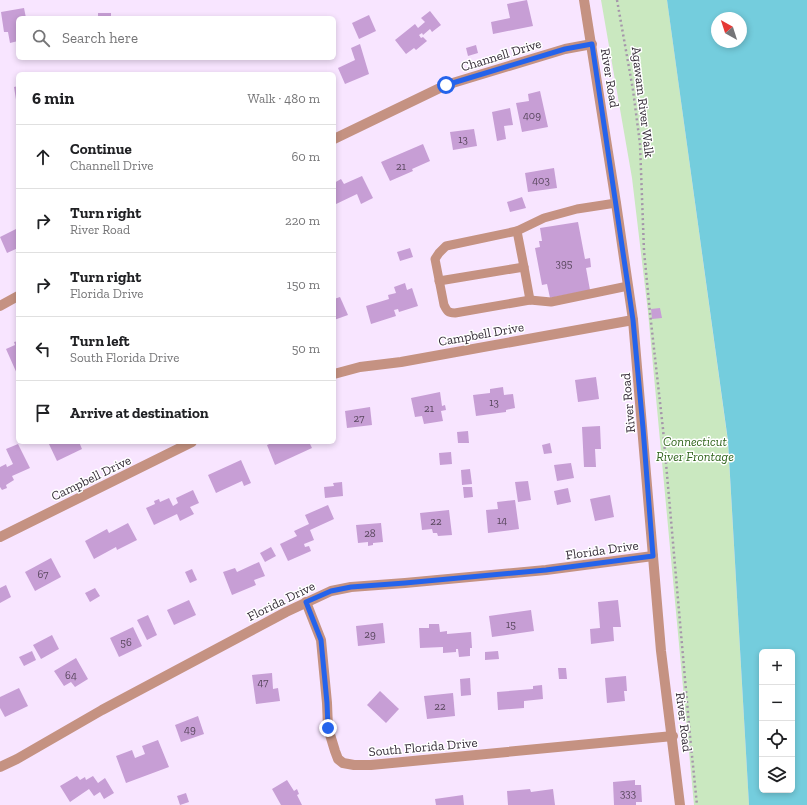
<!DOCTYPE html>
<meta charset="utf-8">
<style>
:root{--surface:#fff;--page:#f6f6f6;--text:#202124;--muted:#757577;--line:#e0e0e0}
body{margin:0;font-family:"Zilla Slab",serif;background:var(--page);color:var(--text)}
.controls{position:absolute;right:12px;bottom:12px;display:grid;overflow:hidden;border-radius:6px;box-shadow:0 2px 6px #0003}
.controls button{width:36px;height:36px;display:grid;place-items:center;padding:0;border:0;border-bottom:1px solid var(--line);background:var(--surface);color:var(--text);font:20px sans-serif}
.compass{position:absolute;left:711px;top:12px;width:36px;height:36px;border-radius:50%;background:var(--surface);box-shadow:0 2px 6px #0003;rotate:321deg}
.stop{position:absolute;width:12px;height:12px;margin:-9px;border:3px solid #2563eb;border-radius:50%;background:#fff}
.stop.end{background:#2563eb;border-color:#fff;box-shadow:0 1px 4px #0008}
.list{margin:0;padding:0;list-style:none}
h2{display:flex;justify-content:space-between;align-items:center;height:52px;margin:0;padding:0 16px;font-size:17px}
h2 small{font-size:13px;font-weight:400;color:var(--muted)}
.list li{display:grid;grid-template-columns:26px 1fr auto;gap:12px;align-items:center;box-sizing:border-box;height:64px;padding:0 16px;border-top:1px solid var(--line)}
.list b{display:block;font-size:15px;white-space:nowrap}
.list p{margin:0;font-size:13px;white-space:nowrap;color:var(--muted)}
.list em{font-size:13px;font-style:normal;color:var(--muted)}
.icon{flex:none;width:22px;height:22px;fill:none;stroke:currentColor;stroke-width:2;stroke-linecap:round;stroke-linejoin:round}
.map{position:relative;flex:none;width:807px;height:805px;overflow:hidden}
.search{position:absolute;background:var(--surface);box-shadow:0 2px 6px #0003;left:16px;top:16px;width:320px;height:44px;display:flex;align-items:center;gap:10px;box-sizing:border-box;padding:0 14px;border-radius:6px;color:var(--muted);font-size:15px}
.panel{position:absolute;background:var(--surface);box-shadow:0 2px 6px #0003;left:16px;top:72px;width:320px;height:372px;border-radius:6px}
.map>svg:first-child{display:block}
</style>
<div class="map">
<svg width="807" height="805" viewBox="0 0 807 805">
<rect width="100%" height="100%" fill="#f8e5ff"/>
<path fill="#cae8c0" d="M 601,0 L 667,0 L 728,442 L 749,805 L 694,805 L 648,312 L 632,178 Z"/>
<path fill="#74cddd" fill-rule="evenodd" d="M 667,0 L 807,0 L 807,805 L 749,805 L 728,441 ZM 717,18 L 741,18 L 741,42 L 717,42 ZM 762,652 L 792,652 L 792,790 L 762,790 Z"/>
<g fill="#c79ed5">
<path d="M 527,0 L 533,26 L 493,34 L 491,22 L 510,18 L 507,4 Z"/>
<path d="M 24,8 L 26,18 L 18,18 L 18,41 L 10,43 L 8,32 L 4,32 L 1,12 Z"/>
<path d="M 430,11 L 441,25 L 432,32 L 430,29 L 423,35 L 422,33 L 419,35 L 421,38 L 423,37 L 427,41 L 416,50 L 414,48 L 406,54 L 395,40 L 415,24 L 418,28 L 425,22 L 421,18 Z"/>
<rect x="98" y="13" width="13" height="5"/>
<path d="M 369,15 L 376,31 L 359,39 L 352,23 Z"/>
<path d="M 360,44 L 369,74 L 345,84 L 338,68 L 355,60 L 351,48 Z"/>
<path d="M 476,45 L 478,53 L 468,56 L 466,48 Z"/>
<path d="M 18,86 L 18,106 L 17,106 L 14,87 Z"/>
<path d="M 540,91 L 548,127 L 522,132 L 516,103 L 529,101 L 528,94 Z"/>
<path d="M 510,108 L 513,125 L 504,126 L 506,139 L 497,141 L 492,112 Z"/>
<path d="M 474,129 L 477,146 L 453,150 L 450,132 Z"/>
<path d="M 423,144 L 430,161 L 412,169 L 413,171 L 390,181 L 381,162 Z"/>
<path d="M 554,168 L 557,188 L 528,192 L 525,173 Z"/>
<path d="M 362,176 L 373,198 L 361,204 L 357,194 L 334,205 L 334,183 L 341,179 L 344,184 Z"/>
<path d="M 522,197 L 526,208 L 510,212 L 507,202 Z"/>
<path d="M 578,222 L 585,259 L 590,258 L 591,267 L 586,268 L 590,290 L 550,298 L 547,284 L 542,285 L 535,248 L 540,247 L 539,241 L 542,241 L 540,228 Z"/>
<path d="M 18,228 L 18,248 L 7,253 L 0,237 Z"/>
<path d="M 410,248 L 413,257 L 400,261 L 397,252 Z"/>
<path d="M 405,283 L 407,290 L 412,288 L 418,306 L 399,312 L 398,309 L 394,310 L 396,316 L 371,324 L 366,306 L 389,299 L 388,295 L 396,293 L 394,287 Z"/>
<path d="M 340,297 L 348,315 L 334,320 L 334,299 Z"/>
<path d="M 660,308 L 662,318 L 652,319 L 651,309 Z"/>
<path d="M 18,341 L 18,376 L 6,349 L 15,345 L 14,342 Z"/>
<path d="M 596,377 L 599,399 L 578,402 L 575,380 Z"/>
<path d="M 503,387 L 504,395 L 513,394 L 515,408 L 506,410 L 506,412 L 476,416 L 473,395 L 490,393 L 490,389 Z"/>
<path d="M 440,392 L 442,406 L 445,405 L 446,410 L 441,411 L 443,421 L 424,424 L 422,416 L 415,417 L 411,398 Z"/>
<path d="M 370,407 L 372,425 L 347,428 L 345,411 Z"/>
<path d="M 600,426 L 601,449 L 595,449 L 596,467 L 584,467 L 582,427 Z"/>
<path d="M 468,431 L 469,443 L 458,443 L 457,432 Z"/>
<path d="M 48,442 L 79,442 L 82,449 L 57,461 Z"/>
<path d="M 274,442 L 309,442 L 312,448 L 275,465 L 267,445 Z"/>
<path d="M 550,443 L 552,453 L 544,454 L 542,445 Z"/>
<path d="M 18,444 L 30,468 L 12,476 L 14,480 L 6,485 L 7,488 L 2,490 L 0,487 L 0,467 L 6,464 L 7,467 L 13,464 L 6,449 Z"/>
<path d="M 451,452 L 452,464 L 440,465 L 439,453 Z"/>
<path d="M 241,460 L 251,483 L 244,486 L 242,481 L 216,493 L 208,475 Z"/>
<path d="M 571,463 L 574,478 L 557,481 L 554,465 Z"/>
<path d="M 470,469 L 472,484 L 462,485 L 461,470 Z"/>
<path d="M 528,481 L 531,500 L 518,502 L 515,482 Z"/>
<path d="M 342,482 L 343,496 L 325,498 L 324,487 L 334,486 L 333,483 Z"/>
<path d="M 463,487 L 472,487 L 473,497 L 464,498 Z"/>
<path d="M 568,488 L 571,502 L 557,505 L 554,491 Z"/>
<path d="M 193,490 L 199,503 L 190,507 L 194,514 L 180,521 L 177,514 L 154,525 L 146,508 L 155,504 L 154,501 L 159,499 L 160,502 L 169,498 L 173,506 L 178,503 L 176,498 Z"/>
<path d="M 610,495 L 614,517 L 595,521 L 590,499 Z"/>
<path d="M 515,500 L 519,529 L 488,533 L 486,510 L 498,509 L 497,502 Z"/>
<path d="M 328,505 L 334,519 L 310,530 L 314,540 L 304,544 L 305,547 L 309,546 L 311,551 L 288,561 L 280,544 L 297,536 L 294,531 L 309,524 L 305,515 Z"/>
<path d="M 449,510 L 452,535 L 438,536 L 437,533 L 433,533 L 432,529 L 422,530 L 420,513 Z"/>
<path d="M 128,523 L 137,540 L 117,550 L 116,547 L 94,559 L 85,541 L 107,529 L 109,533 Z"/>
<path d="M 381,523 L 383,542 L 373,543 L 373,545 L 368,546 L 368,542 L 358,543 L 356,525 Z"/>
<path d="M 271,547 L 276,556 L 265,562 L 260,553 Z"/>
<path d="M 51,558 L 61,577 L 35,591 L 25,572 Z"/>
<path d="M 259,562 L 265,576 L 254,580 L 256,585 L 232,595 L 223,572 L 235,568 L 237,572 Z"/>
<path d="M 192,569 L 197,580 L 190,583 L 185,572 Z"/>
<path d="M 6,585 L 11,597 L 0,603 L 0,588 Z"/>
<path d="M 95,588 L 100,596 L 90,602 L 85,593 Z"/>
<path d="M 189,600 L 196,615 L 174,625 L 167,610 Z"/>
<path d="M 618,600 L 621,627 L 613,627 L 614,641 L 591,644 L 590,629 L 600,628 L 598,602 Z"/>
<path d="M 531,610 L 534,631 L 492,637 L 489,616 Z"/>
<path d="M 148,615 L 157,635 L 147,640 L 137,620 Z"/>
<path d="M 383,623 L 385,643 L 358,646 L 356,626 Z"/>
<path d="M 429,624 L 439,624 L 440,632 L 447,631 L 447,634 L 471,632 L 472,648 L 470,648 L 470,656 L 459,657 L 458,649 L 456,649 L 456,652 L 443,653 L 443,647 L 420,648 L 419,628 L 429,628 Z"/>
<path d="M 133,627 L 142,646 L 119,657 L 110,638 Z"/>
<path d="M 52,635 L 59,649 L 41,659 L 33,645 Z"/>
<path d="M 32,651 L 36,660 L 24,666 L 19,657 Z"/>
<path d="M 498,651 L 499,659 L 485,660 L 485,652 Z"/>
<path d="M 76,658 L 88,679 L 75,687 L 71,682 L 64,686 L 54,671 Z"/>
<path d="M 558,668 L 566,668 L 567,679 L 559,679 Z"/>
<path d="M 272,673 L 273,689 L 278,688 L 280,701 L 256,704 L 252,675 Z"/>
<path d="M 626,676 L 627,691 L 624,691 L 625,701 L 607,703 L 605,678 Z"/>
<path d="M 470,678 L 471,695 L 461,696 L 460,679 Z"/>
<path d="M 542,685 L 543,699 L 524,701 L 524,708 L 498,710 L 497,692 L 533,689 L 533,686 Z"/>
<path d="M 19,688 L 28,706 L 5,717 L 0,708 L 0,697 Z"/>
<path d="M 380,691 L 399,709 L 386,723 L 367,705 Z"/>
<path d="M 453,693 L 455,716 L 427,719 L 424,696 Z"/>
<path d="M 198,716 L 204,734 L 181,742 L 175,725 Z"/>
<path d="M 158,740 L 169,767 L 126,783 L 116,756 L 132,750 L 135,758 L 145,754 L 142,746 Z"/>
<path d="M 77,776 L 80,780 L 85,777 L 86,780 L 93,776 L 98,783 L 105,778 L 114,793 L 104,799 L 100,792 L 94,796 L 89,789 L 70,802 L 60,786 Z"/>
<path d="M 287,780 L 294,791 L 297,789 L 299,794 L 297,795 L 302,805 L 281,805 L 272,789 Z"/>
<path d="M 635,780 L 635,785 L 641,785 L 642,802 L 636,802 L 636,805 L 614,805 L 613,782 Z"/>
<path d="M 530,789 L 531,792 L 553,789 L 555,805 L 508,805 L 507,791 Z"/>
<path d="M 186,793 L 189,802 L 180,805 L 177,796 Z"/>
<path d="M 463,795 L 464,805 L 436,805 L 435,799 Z"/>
</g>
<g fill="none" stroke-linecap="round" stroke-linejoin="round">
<path stroke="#a596aa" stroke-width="2.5" stroke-dasharray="2 3" stroke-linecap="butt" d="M 617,0 L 633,90 L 640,144 L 644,251 L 650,313 L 663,429 L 690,736 L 697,805"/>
<g stroke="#c59282" stroke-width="9">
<path d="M 616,203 L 577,209 L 544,218 L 517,231 L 446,246 L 439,253 L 435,259 L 444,305 C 447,311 448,313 455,313 L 530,300 L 551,302 L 628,286"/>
<path d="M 524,267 L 530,300"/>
<path d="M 439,281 L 524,267 L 517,231"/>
</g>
<g stroke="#c59282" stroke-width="10">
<path d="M 334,139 L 446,85 L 565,49 L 592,44"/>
<path d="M 0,306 L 18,296"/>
<path d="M 334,374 L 360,367 L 401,362 L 633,320"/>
<path d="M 0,537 L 192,442"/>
<path d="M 306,602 L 321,640 L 327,703 L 328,728 L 335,751 L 338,759 L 343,763 L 354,765 L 371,765 L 673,736"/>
<path d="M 0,767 L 17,759 L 102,710 L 286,612 L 331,591 L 351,587 L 405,583 L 546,570 L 653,556"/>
</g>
<path stroke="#c59282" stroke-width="10" d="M 584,0 L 616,203 L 633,320 L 661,651 L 680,805"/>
</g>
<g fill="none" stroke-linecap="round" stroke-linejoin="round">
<path stroke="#2563eb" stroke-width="5" d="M 328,728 L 327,703 L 321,640 L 306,602 L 331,591 L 351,587 L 405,583 L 546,570 L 653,556 L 643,428 L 633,320 L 592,44 L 565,49 L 446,85"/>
</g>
<g text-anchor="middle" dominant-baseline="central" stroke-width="3" stroke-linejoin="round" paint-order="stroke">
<g font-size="11" fill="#5a485f">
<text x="532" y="115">409</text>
<text x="463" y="139">13</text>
<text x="401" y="166">21</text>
<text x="541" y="180">403</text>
<text x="564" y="263">395</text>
<text x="494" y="402">13</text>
<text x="429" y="408">21</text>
<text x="359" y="418">27</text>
<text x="502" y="520">14</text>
<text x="436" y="521">22</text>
<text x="370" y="533">28</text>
<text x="43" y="574">67</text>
<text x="511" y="624">15</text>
<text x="370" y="634">29</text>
<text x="126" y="642">56</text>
<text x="71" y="675">64</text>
<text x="263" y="682">47</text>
<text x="440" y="706">22</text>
<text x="190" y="729">49</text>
<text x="628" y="793">333</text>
</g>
<g font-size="13" fill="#352c38" stroke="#fff">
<text transform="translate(501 55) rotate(-17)">Channell Drive</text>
<text transform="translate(610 78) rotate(81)">River Road</text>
<text transform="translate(643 102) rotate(83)">Agawam River Walk</text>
<text transform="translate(481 334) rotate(-10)">Campbell Drive</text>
<text transform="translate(628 403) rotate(-95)">River Road</text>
<text transform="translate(91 478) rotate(-26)">Campbell Drive</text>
<text transform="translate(602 550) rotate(-8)">Florida Drive</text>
<text transform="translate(281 601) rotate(-26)">Florida Drive</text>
<text transform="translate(684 722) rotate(83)">River Road</text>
<text transform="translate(423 747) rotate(-5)">South Florida Drive</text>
</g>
<g font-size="13" font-style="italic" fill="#31651d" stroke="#fff">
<text x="695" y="441">Connecticut<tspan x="695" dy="15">River Frontage</tspan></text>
</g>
</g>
</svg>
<div class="controls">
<button>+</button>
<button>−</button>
<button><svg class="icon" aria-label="locate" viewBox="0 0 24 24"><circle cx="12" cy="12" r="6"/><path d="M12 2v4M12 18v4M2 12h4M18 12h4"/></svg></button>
<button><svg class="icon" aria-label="layers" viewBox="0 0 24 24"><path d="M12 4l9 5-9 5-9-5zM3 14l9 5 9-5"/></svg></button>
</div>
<svg class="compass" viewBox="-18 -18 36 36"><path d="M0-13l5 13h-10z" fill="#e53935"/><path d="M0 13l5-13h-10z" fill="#757577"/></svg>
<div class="stop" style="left:446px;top:85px"></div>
<div class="stop end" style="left:328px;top:728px"></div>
<div class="search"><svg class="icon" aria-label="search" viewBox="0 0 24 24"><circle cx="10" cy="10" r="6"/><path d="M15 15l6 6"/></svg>Search here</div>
<section class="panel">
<h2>6 min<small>Walk · 480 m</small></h2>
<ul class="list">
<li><svg class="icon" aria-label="ahead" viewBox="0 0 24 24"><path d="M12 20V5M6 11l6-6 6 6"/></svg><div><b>Continue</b><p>Channell Drive</p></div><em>60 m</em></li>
<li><svg class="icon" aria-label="right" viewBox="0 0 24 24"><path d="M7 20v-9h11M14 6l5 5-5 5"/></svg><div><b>Turn right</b><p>River Road</p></div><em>220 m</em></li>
<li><svg class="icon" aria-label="right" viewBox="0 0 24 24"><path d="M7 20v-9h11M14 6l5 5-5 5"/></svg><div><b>Turn right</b><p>Florida Drive</p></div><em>150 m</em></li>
<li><svg class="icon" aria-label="left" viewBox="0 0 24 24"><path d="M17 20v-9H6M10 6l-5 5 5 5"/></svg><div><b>Turn left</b><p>South Florida Drive</p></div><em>50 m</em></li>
<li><svg class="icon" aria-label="arrive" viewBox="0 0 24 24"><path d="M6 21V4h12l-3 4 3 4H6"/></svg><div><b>Arrive at destination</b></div></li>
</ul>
</section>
</div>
